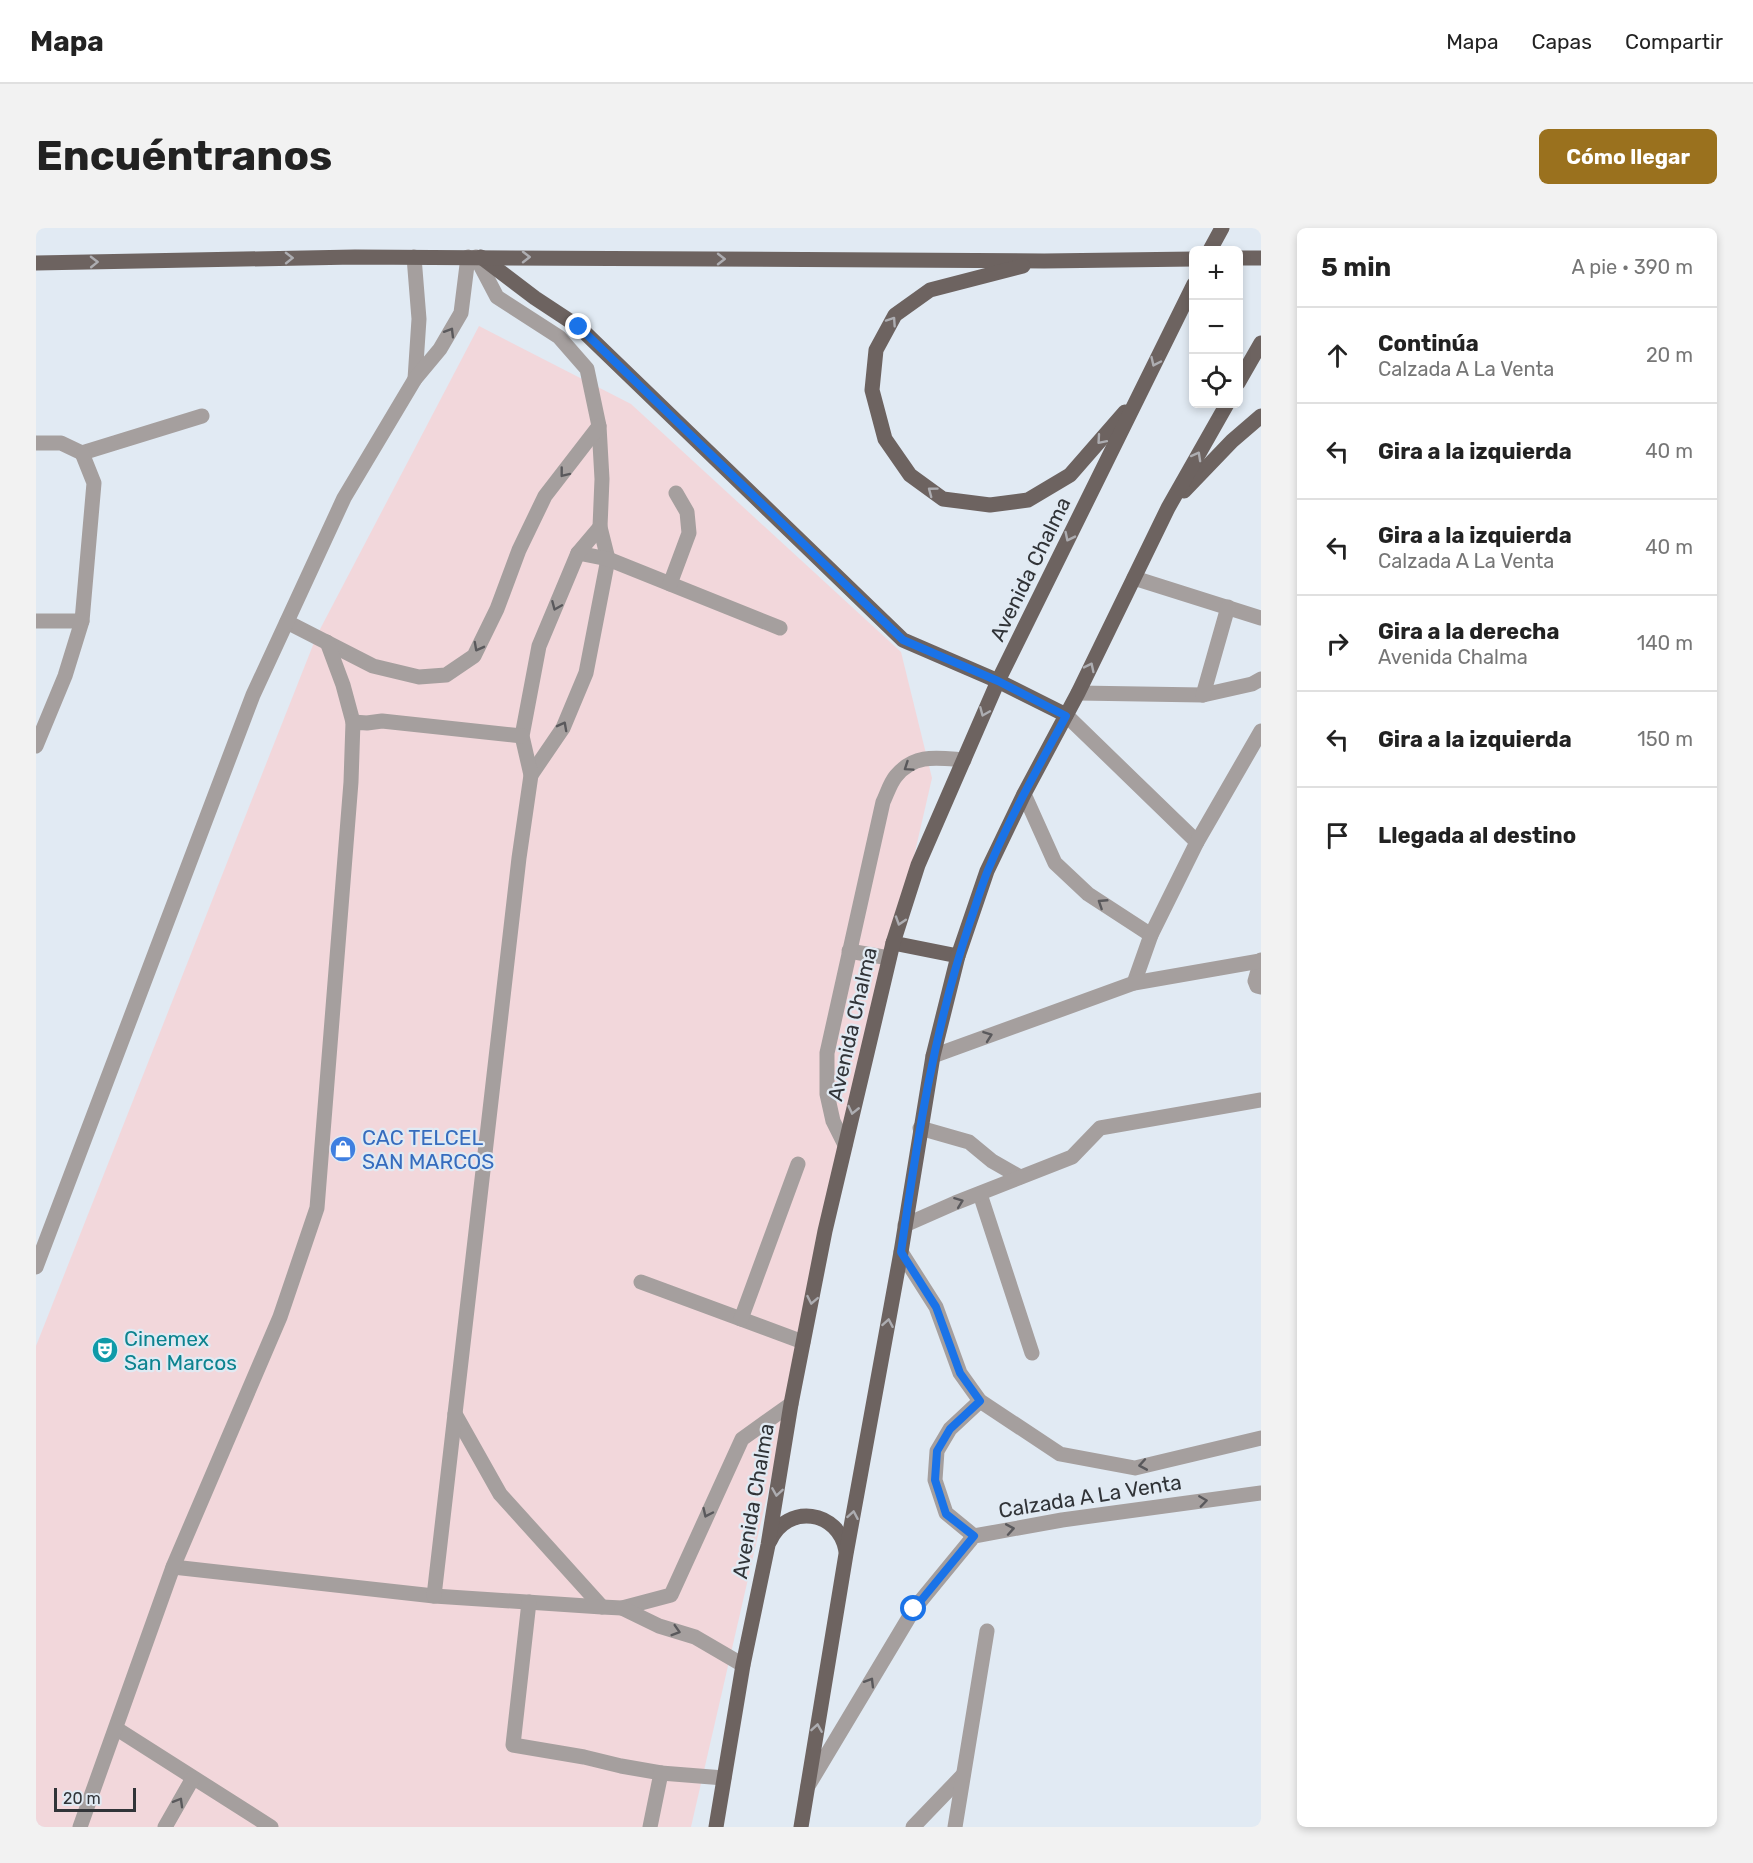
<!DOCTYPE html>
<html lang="es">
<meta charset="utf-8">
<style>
:root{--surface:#fff;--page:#f2f2f2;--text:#222;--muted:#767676;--line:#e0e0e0;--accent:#9a711e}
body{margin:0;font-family:Rubik,sans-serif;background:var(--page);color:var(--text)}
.controls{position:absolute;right:18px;top:18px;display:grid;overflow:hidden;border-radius:9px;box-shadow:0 3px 9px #0003}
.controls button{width:54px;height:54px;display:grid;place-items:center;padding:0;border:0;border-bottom:2px solid var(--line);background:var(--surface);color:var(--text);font:30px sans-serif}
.scale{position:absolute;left:18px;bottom:15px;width:82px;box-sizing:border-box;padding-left:6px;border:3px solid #313438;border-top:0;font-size:16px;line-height:21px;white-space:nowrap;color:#313438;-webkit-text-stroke:4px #e1eaf3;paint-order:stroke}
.stop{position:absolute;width:18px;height:18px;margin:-14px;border:4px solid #1a73e8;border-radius:50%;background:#fff}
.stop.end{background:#1a73e8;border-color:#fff;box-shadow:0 2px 6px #0008}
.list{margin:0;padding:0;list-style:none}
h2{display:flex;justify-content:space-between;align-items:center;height:78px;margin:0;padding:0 24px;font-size:26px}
h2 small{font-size:20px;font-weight:400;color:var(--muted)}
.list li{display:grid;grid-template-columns:39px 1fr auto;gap:18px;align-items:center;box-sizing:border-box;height:96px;padding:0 24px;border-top:2px solid var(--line)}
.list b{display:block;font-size:22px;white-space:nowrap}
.list p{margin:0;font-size:20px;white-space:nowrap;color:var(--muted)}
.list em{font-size:20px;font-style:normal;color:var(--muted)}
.icon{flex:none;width:33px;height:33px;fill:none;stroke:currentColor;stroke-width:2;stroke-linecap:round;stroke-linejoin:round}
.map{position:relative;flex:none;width:1225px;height:1599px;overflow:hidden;border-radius:9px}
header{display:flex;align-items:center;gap:36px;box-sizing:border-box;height:84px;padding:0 30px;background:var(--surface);border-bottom:2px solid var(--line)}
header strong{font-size:28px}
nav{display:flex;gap:33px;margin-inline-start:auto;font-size:21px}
.intro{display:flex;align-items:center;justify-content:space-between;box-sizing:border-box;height:144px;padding:0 36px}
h1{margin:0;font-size:42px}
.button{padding:15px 27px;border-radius:9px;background:var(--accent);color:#fff;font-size:21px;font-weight:700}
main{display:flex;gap:36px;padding:0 36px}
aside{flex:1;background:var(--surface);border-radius:9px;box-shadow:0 3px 9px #0003}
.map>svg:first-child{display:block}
</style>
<header>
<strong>Mapa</strong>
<nav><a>Mapa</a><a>Capas</a><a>Compartir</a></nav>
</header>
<div class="intro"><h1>Encuéntranos</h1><a class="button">Cómo llegar</a></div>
<main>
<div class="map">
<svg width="1225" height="1599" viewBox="0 0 1225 1599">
<rect width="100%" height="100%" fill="#e1eaf3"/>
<path fill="#f2d7db" d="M 443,98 L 595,176 L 865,424 L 896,550 L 655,1599 L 0,1599 L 0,1118 L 281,407 Z"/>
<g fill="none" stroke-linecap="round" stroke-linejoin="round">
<g stroke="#a59f9e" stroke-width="15">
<path d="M 378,29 L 383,91 L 379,151"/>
<path d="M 440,29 L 461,69 L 523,109 L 551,141 L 563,198 L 566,251 L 564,299 L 572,331 L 550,445 L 527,500 L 495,547"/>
<path d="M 0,215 L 25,215 L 46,225 L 166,188"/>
<path d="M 542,325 L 572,331 L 744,400"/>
<path d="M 1098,350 L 1225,390"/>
<path d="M 634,356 L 653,305 L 651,284 L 640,265"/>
<path d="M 0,393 L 46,393"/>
<path d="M 251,394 L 337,438 L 383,449 L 410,447 L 438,428 L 461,381 L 483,322 L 509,268 L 563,198"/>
<path d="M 291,414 L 307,457 L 317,494"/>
<path d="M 1042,465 L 1167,467 L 1216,456 L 1225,451"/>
<path d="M 1167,467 L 1192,379"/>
<path d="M 1030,487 L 1161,614"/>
<path d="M 0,518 L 29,448 L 46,393 L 58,255 L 46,225"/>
<path d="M 988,566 L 1019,635 L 1052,666 L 1115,707"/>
<path d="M 813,723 L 853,730"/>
<path d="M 1225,732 L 1219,753 L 1221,758 L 1225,759"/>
<path d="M 1098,755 L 1115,707 L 1161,614 L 1225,503"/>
<path d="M 897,828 L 1098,755 L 1224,733"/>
<path d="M 884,900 L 933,914 L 956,933 L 984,949"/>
<path d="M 809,917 L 797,893 L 791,866 L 791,825 L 847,574 C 851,566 854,555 860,548 C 879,525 902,530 928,532"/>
<path d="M 944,966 L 996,1125"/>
<path d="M 869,997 L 919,975 L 1036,929 L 1064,900 L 1225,872"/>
<path d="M 865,1024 L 900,1079 L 924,1145 L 944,1173 L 1024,1226 L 1099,1240 L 1225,1210"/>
<path d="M 0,1039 L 217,467 L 308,270 L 379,151 L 404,121 L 425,85 L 432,29"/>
<path d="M 605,1054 L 767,1114"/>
<path d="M 705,1091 L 762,936"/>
<path d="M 419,1186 L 464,1266 L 566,1379"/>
<path d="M 938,1308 L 910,1285 L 899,1252 L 901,1223 L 914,1201 L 944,1173"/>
<path d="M 137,1339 L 398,1368 L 566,1379 L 586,1380 L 635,1367 L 706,1211 L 755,1176"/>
<path d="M 398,1368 L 483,630 L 495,547 L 486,508 L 503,418 L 542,325 L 564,299"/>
<path d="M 493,1374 L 477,1517 L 548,1529 L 585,1538 L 625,1545 L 614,1599"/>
<path d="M 586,1380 L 623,1398 L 659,1409 L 707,1437"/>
<path d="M 81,1501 L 235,1599"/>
<path d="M 625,1545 L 688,1550"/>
<path d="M 772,1558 L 878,1381 L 938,1308 L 1026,1292 L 1225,1265"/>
<path d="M 44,1599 L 137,1339 L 244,1089 L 281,980 L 315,554 L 317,494 L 331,495 L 346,493 L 486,508"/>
<path d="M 129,1599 L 157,1550"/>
<path d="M 877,1599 L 927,1547"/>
<path d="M 919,1599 L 951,1403"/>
</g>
<g stroke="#6d6360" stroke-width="15">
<path d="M 1174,22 L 1186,0"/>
<path d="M 445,29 L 499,70 L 543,99 L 867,412 L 962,453 L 1030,487"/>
<path d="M 1202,30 L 1225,30"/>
<path d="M 0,35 L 319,29 L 1008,33 L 1158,31"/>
<path d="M 987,38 L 894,62 L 859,87 L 840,122 L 836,162 L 849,211 L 874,247 L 907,271 L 954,277 L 992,272 L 1034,247 L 1089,184"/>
<path d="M 1202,155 L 1225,115"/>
<path d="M 1148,263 L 1196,213 L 1225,188"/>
<path d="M 857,715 L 922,728"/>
<path d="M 734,1313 C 751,1275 803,1282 810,1323"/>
<path d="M 680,1599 L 707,1437 L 732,1317 L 755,1176 L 789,1003 L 857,715 L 882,637 L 962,453 L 1158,56"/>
<path d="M 765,1599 L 810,1326 L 865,1024 L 897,828 L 922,728 L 951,643 L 988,566 L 1042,465 L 1132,280 L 1191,176"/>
</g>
</g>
<defs><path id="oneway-chevron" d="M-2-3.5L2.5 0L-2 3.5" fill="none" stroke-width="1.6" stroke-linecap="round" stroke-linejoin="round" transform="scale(1.5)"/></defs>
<g stroke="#adadb1">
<use href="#oneway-chevron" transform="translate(490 29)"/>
<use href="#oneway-chevron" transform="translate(253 30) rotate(-1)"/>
<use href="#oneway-chevron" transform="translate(685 31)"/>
<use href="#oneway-chevron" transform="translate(58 34) rotate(-1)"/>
<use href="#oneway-chevron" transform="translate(856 93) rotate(-56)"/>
<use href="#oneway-chevron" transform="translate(1119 134) rotate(115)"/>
<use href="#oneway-chevron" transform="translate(1065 212) rotate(131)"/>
<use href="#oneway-chevron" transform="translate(1161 228) rotate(-61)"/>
<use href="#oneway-chevron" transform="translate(896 263) rotate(-143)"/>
<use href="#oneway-chevron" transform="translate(1033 309) rotate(116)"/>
<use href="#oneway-chevron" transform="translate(1054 439) rotate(-64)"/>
<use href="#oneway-chevron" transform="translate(948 484) rotate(113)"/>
<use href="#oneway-chevron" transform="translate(864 693) rotate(108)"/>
<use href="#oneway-chevron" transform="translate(817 882) rotate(103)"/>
<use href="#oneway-chevron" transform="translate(776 1072) rotate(101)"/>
<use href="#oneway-chevron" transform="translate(852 1095) rotate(-80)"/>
<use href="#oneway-chevron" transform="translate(741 1264) rotate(99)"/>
<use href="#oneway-chevron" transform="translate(817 1287) rotate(-80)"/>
<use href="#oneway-chevron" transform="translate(781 1500) rotate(-81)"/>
</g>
<g stroke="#5a595c">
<use href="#oneway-chevron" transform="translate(414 104) rotate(-59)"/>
<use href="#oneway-chevron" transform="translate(528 245) rotate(128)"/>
<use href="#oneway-chevron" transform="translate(520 378) rotate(113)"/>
<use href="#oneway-chevron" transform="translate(442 419) rotate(118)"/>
<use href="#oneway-chevron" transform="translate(527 498) rotate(-62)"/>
<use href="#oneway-chevron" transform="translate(872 539) rotate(146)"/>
<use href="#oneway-chevron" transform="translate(1066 675) rotate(-147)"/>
<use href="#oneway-chevron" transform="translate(952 808) rotate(-20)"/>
<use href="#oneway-chevron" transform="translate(923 974) rotate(-21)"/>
<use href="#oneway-chevron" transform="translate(1107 1237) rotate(170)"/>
<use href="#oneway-chevron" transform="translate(1167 1273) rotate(-8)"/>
<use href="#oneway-chevron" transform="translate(671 1285) rotate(115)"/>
<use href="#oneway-chevron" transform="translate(974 1301) rotate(-10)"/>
<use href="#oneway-chevron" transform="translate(640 1403) rotate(17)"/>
<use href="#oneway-chevron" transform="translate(834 1454) rotate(-59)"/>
<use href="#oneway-chevron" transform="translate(143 1574) rotate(-60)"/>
</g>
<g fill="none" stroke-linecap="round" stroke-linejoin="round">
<path stroke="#1a73e8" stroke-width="8" d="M 543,99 L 867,412 L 962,453 L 1030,488 C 1003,538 974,589 952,642 C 945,659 940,677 934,694 C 898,801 881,912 865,1024 L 900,1079 L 924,1145 L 944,1173 L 914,1201 L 901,1223 L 899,1252 L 910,1286 L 938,1308 L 878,1381"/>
</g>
<defs>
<symbol id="shop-disc" viewBox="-11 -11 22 22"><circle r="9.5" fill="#3f7fe0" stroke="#e1eaf3"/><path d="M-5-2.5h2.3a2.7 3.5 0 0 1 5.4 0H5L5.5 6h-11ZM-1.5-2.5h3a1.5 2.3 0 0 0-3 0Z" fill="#fff"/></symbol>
<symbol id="theatre-disc" viewBox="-11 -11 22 22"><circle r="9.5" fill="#0f9aa8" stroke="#e1eaf3"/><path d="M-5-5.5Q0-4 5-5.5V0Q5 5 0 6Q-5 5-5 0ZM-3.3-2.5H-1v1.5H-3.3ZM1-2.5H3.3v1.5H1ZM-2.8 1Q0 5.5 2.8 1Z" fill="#fff"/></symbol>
</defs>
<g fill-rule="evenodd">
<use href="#shop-disc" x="292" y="906" width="30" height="30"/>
<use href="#theatre-disc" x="54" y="1107" width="30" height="30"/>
</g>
<g text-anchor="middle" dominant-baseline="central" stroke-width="4.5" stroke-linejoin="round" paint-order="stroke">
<g font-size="21" fill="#313438" stroke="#e1eaf3">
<text transform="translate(994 341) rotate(-64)">Avenida Chalma</text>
<text transform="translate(816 796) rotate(-77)">Avenida Chalma</text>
<text transform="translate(1054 1268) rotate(-9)">Calzada A La Venta</text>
<text transform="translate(717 1273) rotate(-80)">Avenida Chalma</text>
</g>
<g font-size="21" fill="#366cbe" stroke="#e1eaf3" text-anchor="start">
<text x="326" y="909">CAC TELCEL<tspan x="326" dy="24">SAN MARCOS</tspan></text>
</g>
<g font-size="21" fill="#0d838f" stroke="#e1eaf3" text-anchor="start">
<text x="88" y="1110">Cinemex<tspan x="88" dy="24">San Marcos</tspan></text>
</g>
</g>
</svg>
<div class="controls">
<button>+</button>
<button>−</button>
<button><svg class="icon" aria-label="locate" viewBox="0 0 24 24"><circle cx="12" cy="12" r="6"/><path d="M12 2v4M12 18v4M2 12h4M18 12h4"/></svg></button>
</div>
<div class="scale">20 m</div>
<div class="stop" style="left:878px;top:1381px"></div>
<div class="stop end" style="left:543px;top:99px"></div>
</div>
<aside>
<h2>5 min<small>A pie · 390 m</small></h2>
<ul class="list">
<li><svg class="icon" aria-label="ahead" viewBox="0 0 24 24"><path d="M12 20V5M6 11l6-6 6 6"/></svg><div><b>Continúa</b><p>Calzada A La Venta</p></div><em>20 m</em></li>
<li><svg class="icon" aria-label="left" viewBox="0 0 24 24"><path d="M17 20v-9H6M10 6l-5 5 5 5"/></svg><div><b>Gira a la izquierda</b></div><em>40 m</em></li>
<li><svg class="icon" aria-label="left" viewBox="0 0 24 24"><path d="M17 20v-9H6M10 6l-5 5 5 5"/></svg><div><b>Gira a la izquierda</b><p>Calzada A La Venta</p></div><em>40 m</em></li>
<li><svg class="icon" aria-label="right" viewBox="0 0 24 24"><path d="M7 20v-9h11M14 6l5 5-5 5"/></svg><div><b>Gira a la derecha</b><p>Avenida Chalma</p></div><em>140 m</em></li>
<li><svg class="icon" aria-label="left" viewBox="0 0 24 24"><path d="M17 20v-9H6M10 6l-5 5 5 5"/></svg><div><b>Gira a la izquierda</b></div><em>150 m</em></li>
<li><svg class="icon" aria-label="arrive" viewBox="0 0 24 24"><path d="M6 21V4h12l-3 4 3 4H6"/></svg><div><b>Llegada al destino</b></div></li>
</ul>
</aside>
</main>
